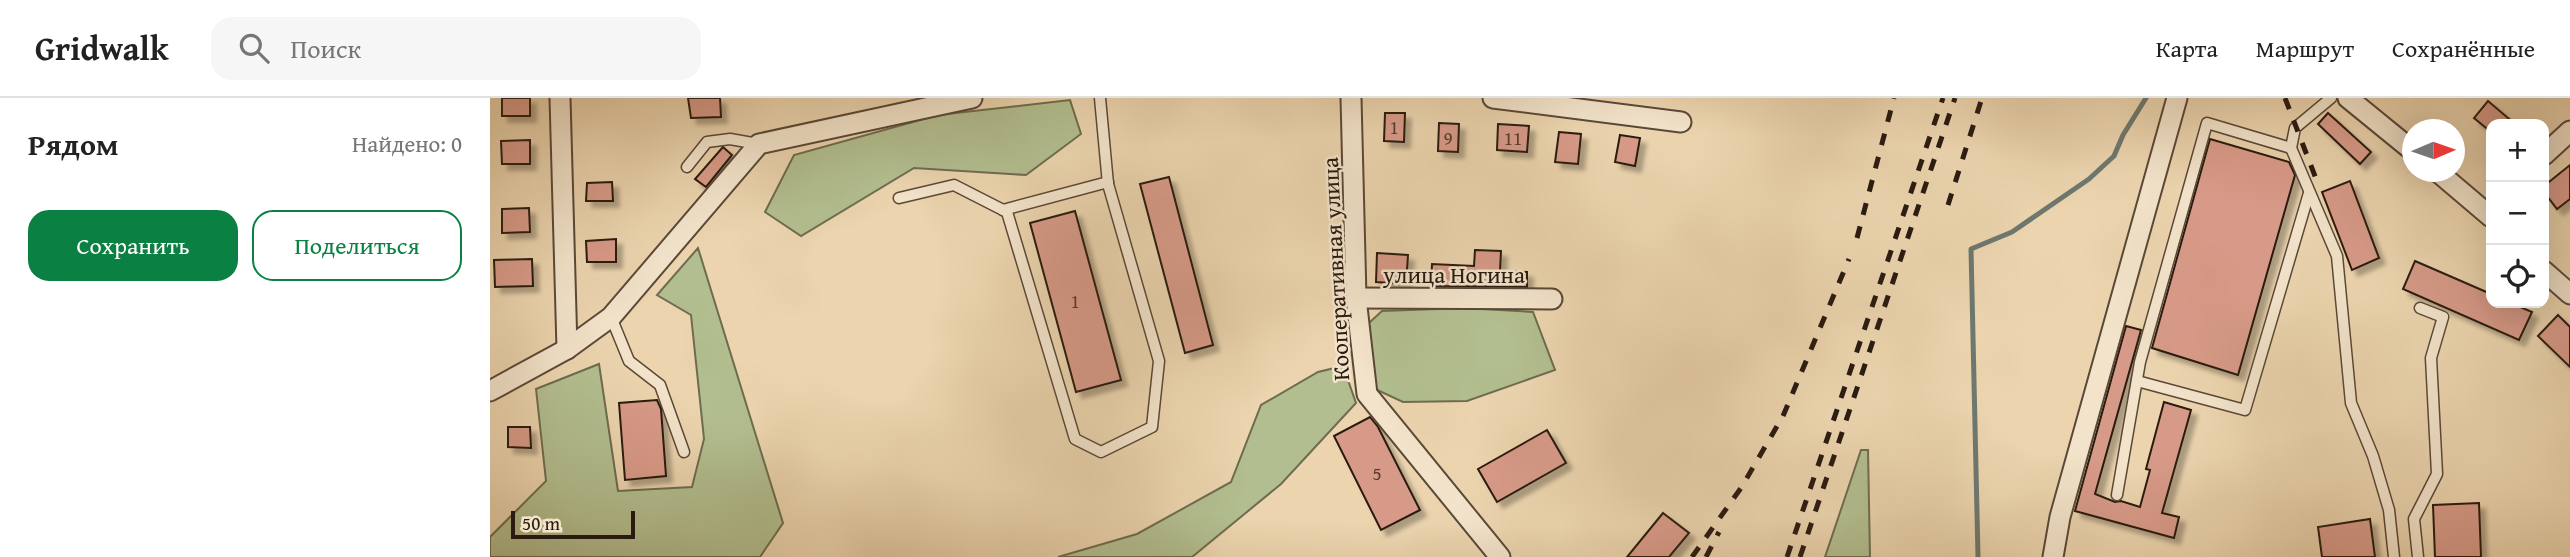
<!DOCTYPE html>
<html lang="ru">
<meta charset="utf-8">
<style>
:root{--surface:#fff;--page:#f6f6f6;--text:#222;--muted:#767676;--line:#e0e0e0;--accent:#0b8043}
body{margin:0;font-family:"Gentium Book Plus",serif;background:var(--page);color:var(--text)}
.controls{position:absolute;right:21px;top:21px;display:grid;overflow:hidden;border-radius:14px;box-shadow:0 7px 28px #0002}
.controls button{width:63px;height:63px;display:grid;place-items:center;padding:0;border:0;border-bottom:2px solid var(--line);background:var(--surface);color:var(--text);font:35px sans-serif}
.compass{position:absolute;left:1912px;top:21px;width:63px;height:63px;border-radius:50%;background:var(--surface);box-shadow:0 7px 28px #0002;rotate:88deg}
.scale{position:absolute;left:21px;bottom:18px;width:124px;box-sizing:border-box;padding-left:7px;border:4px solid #2a1a11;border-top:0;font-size:19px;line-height:24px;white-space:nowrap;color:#2a1a11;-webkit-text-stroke:5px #f2e3ca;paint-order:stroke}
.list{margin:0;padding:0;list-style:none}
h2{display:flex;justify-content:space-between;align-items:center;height:91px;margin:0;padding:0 28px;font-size:30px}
h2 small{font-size:23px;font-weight:400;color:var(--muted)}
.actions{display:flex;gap:14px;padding:21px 28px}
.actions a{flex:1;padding:16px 0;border:2px solid var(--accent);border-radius:21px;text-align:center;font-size:24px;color:var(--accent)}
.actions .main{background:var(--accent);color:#fff}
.icon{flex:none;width:38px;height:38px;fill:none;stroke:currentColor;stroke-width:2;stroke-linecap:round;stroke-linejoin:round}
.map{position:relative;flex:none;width:2080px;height:459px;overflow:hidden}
header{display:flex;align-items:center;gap:42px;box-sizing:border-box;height:98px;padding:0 35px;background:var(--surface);border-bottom:2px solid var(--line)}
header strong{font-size:33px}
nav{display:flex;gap:38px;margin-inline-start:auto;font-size:24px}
.search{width:490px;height:63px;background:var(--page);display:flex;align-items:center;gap:18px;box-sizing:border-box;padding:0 24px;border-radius:21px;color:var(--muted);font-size:26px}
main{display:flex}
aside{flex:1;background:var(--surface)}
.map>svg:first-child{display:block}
</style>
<header>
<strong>Gridwalk</strong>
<div class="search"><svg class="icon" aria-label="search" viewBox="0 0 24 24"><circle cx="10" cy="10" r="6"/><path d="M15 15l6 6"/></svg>Поиск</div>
<nav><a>Карта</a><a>Маршрут</a><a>Сохранённые</a></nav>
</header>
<main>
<aside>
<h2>Рядом<small>Найдено: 0</small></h2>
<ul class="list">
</ul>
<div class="actions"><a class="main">Сохранить</a><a>Поделиться</a></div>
</aside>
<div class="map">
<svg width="2080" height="459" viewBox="0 0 2080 459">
<defs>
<filter id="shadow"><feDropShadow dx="6" dy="6" stdDeviation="2" flood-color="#0004"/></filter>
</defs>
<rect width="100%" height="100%" fill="#ebd4ae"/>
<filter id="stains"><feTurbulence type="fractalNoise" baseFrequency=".00286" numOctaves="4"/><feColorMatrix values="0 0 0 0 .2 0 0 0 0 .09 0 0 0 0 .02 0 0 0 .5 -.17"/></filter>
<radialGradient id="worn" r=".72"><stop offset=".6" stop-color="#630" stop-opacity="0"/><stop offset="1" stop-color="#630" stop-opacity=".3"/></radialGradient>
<g fill="#b2be8f" stroke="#6e6c50" stroke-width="2">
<path d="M 580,2 L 591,36 L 536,77 L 424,70 L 311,138 L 275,114 L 304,57 L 448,17 Z"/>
<path d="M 208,150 L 293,425 L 270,459 L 0,459 L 0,439 L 56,383 L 46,291 L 109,266 L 128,393 L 202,389 L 214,341 L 201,217 L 167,197 Z"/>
<path d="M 976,210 L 1043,214 L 1065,272 L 977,303 L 913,304 L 883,290 L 879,225 L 892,213 Z"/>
<path d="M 853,268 L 866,305 L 791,386 L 702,459 L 568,459 L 647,436 L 741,384 L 771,307 L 828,274 Z"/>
<path d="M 1371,352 L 1378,352 L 1380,459 L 1335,459 Z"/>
</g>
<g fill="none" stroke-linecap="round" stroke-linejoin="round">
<path stroke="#6d7870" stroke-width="5" d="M 1488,459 L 1481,151 L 1522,134 L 1599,81 L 1624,58 L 1633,37 L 1656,0"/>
</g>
<g fill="#d79a88" stroke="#2a1a11" stroke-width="2" filter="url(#shadow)">
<rect x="12" y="0" width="28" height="18"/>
<path d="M 198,0 L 230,0 L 231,19 L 201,20 Z"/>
<path d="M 1998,3 L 2025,26 L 2001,26 L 2001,34 L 1984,20 Z"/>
<path d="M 895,15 L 915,15 L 914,44 L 894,43 Z"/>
<path d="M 1838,15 L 1881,54 L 1870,66 L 1828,26 Z"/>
<path d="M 949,25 L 969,26 L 968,54 L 948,53 Z"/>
<path d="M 1008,26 L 1039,28 L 1037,54 L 1007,52 Z"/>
<path d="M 1069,34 L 1091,36 L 1088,66 L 1065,64 Z"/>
<path d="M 1130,37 L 1150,40 L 1145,68 L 1125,64 Z"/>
<path d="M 1720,41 L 1799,64 L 1805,77 L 1748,277 L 1662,250 Z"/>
<path d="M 40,42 L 40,66 L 12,66 L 11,43 Z"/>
<path d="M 233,49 L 242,57 L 216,89 L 205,81 Z"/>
<path d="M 2080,67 L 2080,101 L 2067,111 L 2054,94 L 2054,88 Z"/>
<path d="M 679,79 L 723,247 L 695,255 L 650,86 Z"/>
<path d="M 1860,83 L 1889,160 L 1862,172 L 1832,94 Z"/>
<path d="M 122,84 L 123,103 L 96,103 L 97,85 Z"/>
<path d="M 39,110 L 40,134 L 12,135 L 12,111 Z"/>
<path d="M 585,113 L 631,282 L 586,294 L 540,125 Z"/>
<path d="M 126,141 L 126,164 L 97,164 L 96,143 Z"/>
<path d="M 985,152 L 1011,153 L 1010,173 L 1037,174 L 1037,189 L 941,188 L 942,166 L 984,168 Z"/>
<path d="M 887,155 L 918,157 L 916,186 L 886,184 Z"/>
<path d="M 42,161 L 43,188 L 5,189 L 4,162 Z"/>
<path d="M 1925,163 L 2001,196 L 2001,205 L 2021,205 L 2042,214 L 2029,242 L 1913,191 Z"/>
<path d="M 2068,217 L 2080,229 L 2080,269 L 2048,238 Z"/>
<path d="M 1636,228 L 1651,232 L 1605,396 L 1625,404 L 1631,403 L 1650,409 L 1660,372 L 1656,371 L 1674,304 L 1701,312 L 1672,415 L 1689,419 L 1684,440 L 1585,413 Z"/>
<path d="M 167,302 L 171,311 L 176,378 L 135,382 L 129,305 Z"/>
<path d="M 880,319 L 888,329 L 930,412 L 891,432 L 844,338 Z"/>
<path d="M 18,329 L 40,329 L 41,350 L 18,349 Z"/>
<path d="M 1057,332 L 1076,365 L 1007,404 L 988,371 Z"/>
<path d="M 1989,405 L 1991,459 L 1945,459 L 1943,407 Z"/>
<path d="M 1173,415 L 1199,435 L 1179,459 L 1137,459 Z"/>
<path d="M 1880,421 L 1885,459 L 1832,459 L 1828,429 Z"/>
</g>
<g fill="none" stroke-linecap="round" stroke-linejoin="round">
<defs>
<g id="service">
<path d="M 1841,0 L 1805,30 L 1801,50 L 1847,158 L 1861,305 L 1883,358 L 1899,412 L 1904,459"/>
<path d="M 197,69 L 217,44 L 240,41 L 268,46"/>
<path d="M 409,100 L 464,87 L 517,114 L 585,341 L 611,354 L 662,329 L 669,263 L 618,86 L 610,0"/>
<path d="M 513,112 L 618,84"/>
<path d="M 121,219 L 139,263 L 170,287 L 194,354"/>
<path d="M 1647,283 L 1755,312 L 1819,95"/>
<path d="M 1627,397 L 1650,264 L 1717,25 L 1801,50"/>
<path d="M 1928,459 L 1924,421 L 1947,376 L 1941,260 L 1953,219 L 1930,210"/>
</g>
<g id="minor">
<path d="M 70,0 L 77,251"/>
<path d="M 861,0 L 866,200 L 877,296 L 1010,459"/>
<path d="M 1003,0 L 1191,24"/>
<path d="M 1858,0 L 1923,53"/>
<path d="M 2054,57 L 2080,33"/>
<path d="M 1948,74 L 2001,119"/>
<path d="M 2054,173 L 2080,196"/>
<path d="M 866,200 L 1062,201"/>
<path d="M 0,293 L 77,251 L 121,219 L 269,46 L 482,0"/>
<path d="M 1563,459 L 1570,419 L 1687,0"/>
</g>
</defs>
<use href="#service" stroke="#5a4838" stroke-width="13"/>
<use href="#minor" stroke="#5a4838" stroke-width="23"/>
<use href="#service" stroke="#f2e3ca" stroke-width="10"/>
<use href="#minor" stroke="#f2e3ca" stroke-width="19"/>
<g stroke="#2a1a11" stroke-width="5" stroke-dasharray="12 12" stroke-linecap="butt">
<path d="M 1795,0 L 1828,86"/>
<path d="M 1458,107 L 1492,0"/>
<path d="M 1367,140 L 1404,0"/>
<path d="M 1202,459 L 1251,390 L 1293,318 L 1359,161"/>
<path d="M 1216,459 L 1229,434"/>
<path d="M 1297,459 L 1453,0"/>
<path d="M 1310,459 L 1465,0"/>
</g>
</g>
<g text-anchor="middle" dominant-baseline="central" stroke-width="5" stroke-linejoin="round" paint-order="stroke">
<g font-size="19" fill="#553a2f">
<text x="904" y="29">1</text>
<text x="958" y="40">9</text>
<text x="1023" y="40">11</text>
<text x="585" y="203">1</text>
<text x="887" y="375">5</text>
</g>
<g font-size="23" fill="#2a1a11" stroke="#f2e3ca">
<text transform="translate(845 171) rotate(-93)">Кооперативная улица</text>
<text x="964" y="176">улица Ногина</text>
</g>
</g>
<rect width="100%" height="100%" filter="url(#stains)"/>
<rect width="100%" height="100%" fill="url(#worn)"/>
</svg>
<div class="controls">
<button>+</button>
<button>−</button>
<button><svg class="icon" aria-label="locate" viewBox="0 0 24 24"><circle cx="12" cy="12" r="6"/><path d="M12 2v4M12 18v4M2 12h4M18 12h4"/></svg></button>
</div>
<svg class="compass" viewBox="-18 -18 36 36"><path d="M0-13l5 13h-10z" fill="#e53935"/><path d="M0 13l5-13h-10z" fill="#767676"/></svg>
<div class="scale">50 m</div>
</div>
</main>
